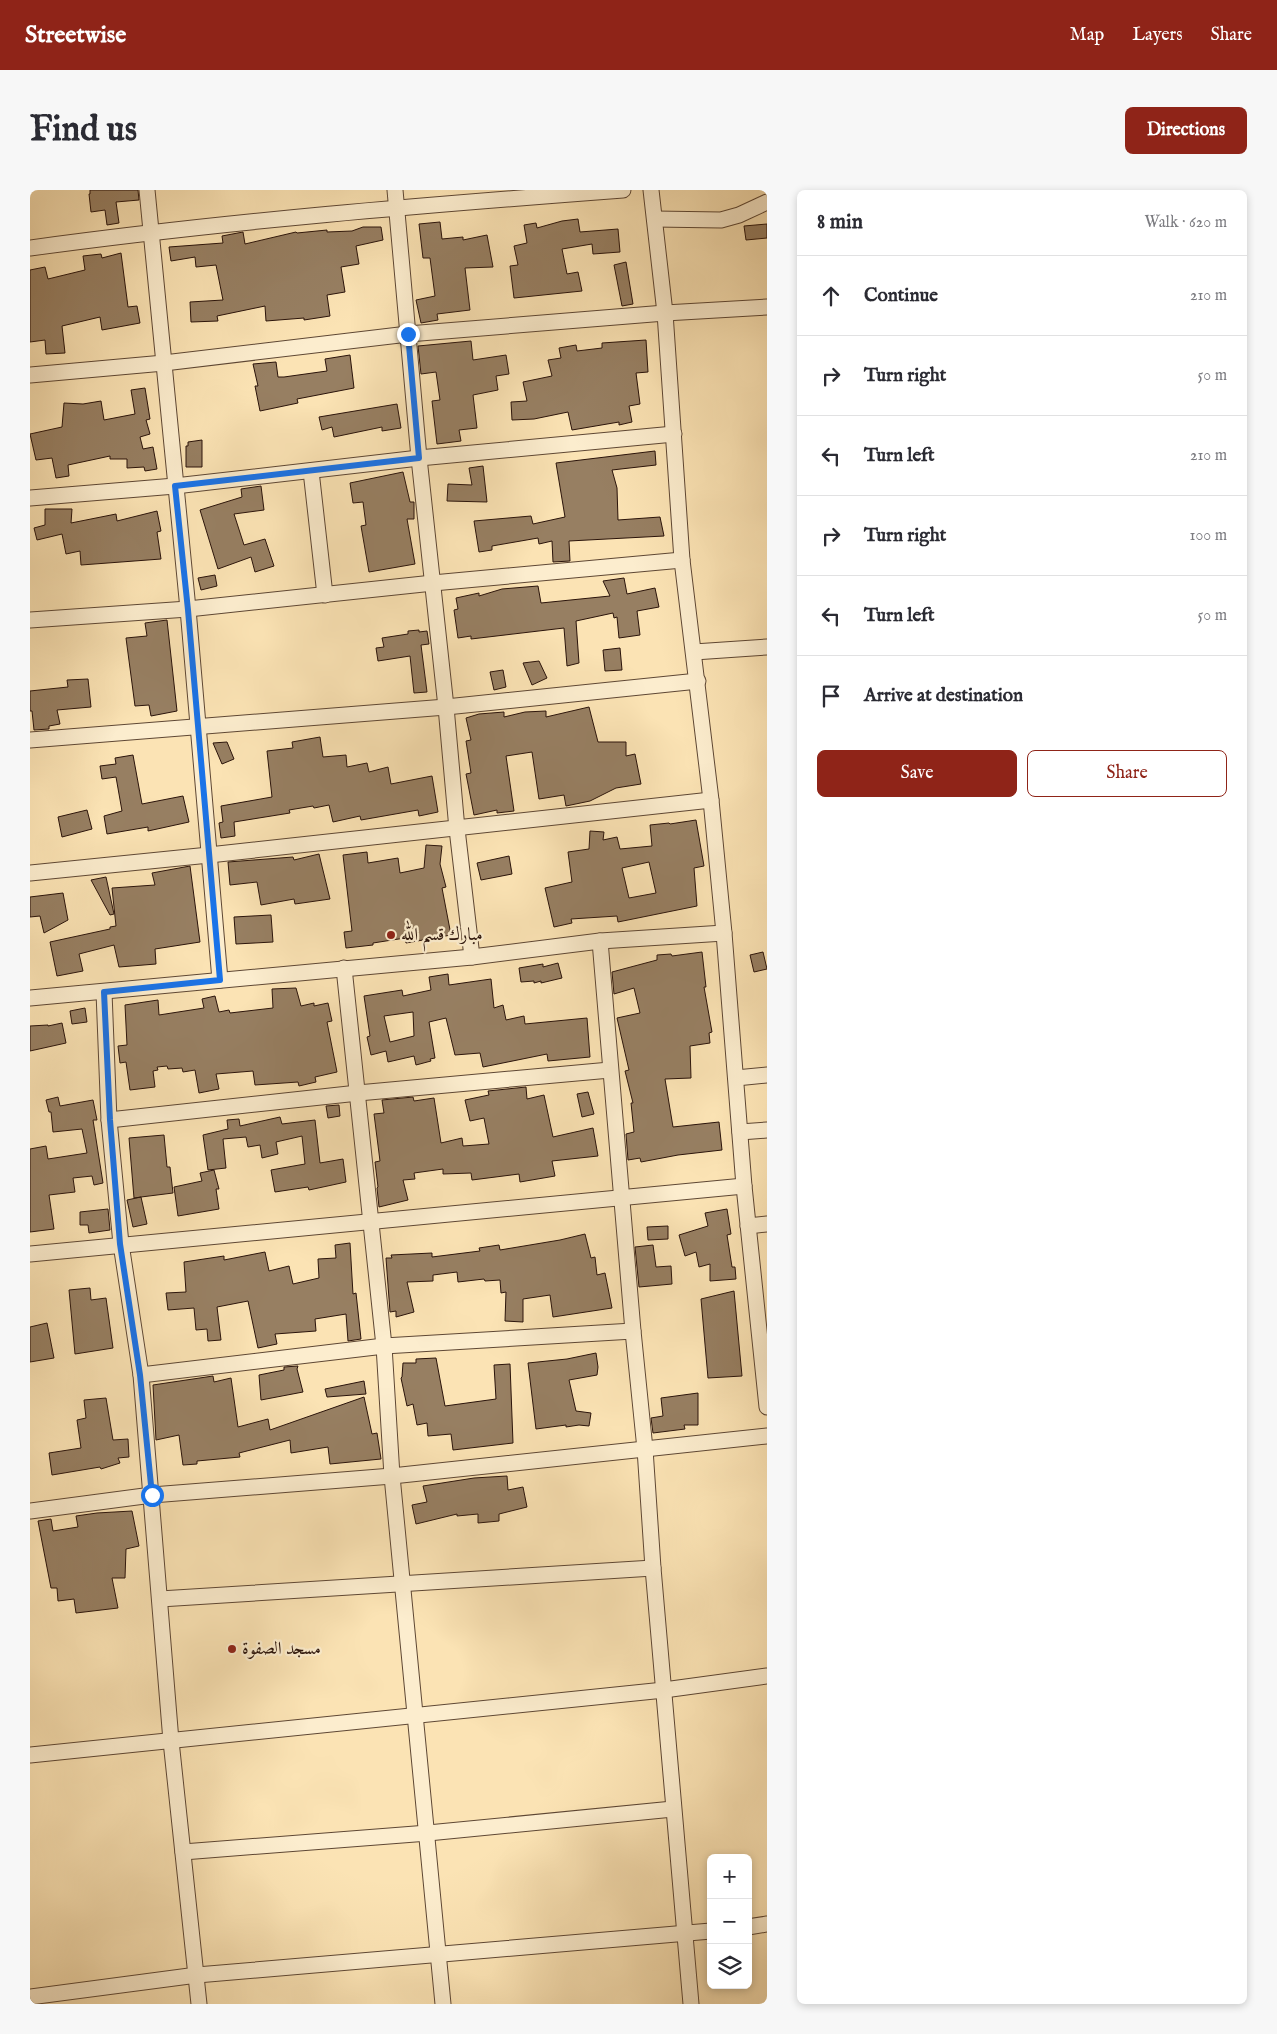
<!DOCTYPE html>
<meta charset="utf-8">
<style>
:root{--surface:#fff;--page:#f7f7f7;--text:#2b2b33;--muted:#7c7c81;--line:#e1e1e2;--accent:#8f2418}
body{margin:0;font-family:"IM FELL English",Amiri,serif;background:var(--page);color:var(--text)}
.controls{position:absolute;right:15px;bottom:15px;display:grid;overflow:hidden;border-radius:8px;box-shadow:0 2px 8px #0003}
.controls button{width:45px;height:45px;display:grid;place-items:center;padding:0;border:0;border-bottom:1px solid var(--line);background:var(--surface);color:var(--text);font:25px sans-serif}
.stop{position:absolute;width:15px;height:15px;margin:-11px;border:4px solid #1a73e8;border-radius:50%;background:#fff}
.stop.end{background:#1a73e8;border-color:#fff;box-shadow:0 1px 5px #0008}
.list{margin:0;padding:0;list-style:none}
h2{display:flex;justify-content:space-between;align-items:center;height:65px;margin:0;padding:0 20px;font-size:21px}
h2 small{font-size:16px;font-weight:400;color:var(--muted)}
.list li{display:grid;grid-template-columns:32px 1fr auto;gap:15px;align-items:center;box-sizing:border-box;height:80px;padding:0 20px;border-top:1px solid var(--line)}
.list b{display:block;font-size:19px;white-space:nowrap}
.list em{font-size:16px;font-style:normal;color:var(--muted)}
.actions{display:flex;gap:10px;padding:15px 20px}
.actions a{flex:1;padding:11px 0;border:1px solid var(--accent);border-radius:8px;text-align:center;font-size:18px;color:var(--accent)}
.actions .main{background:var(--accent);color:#fff}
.icon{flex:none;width:28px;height:28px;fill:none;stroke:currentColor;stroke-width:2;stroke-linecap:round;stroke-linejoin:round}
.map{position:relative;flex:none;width:737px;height:1814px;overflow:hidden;border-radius:8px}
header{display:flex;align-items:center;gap:30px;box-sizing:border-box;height:70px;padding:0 25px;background:var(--accent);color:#fff}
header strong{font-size:24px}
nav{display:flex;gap:28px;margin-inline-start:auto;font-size:18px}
.intro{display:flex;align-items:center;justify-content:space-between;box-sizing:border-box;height:120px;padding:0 30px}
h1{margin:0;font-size:35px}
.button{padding:12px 22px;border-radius:8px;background:var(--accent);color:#fff;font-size:18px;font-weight:700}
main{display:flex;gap:30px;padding:0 30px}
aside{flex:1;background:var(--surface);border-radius:8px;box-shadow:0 2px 8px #0003}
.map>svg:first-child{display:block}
</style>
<header>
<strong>Streetwise</strong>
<nav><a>Map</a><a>Layers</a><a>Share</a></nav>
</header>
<div class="intro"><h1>Find us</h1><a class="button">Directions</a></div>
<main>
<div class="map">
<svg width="737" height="1814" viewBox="0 0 737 1814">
<rect width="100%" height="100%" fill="#fbe3b4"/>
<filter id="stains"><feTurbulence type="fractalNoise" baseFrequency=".004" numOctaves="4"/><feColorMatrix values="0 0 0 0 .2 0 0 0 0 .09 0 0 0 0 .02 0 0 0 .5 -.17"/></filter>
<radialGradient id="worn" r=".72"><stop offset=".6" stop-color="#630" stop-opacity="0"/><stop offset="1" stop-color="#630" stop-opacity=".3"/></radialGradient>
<g fill="#977f62" stroke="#2a130a" fill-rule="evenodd">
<path d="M 60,0 L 108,0 L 109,10 L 86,12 L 89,33 L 77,35 L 75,20 L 61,22 L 59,4 L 60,4 Z"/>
<path d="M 548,29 L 550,42 L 588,39 L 590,62 L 563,64 L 562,54 L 532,59 L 537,84 L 548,82 L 552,101 L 484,108 L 480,76 L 488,75 L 484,56 L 497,53 L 494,35 L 506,33 L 507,38 L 532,31 Z"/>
<path d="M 410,32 L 412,49 L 433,47 L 433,50 L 457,45 L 463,77 L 435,78 L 440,120 L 407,124 L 408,130 L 391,133 L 386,110 L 405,106 L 400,68 L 393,68 L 389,34 Z"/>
<path d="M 737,34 L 737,48 L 716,50 L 714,36 Z"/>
<path d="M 333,37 L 351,37 L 353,50 L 326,56 L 329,74 L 311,77 L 315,102 L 297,105 L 300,126 L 274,130 L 274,128 L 236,131 L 235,116 L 187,126 L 188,131 L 161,132 L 160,112 L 193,110 L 186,75 L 166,77 L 165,67 L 141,71 L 139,57 L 193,53 L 192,46 L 213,42 L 215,54 L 266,42 L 267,43 L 297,40 L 297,42 L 322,41 Z"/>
<path d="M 91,63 L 98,117 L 107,116 L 110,133 L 72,140 L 70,127 L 32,136 L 35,163 L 16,164 L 15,150 L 0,152 L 0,80 L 15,77 L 18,89 L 55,80 L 53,66 L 71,64 L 72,68 Z"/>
<path d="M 596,72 L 603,114 L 592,116 L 584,75 Z"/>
<path d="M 616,150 L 618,182 L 606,183 L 610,214 L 599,216 L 602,232 L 589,235 L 589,232 L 542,240 L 538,222 L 504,229 L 482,230 L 481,212 L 497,211 L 493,192 L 522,186 L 518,170 L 531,168 L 529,158 L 546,155 L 547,161 L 572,158 L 572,153 Z"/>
<path d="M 441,151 L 443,170 L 476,165 L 479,184 L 466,186 L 468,200 L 443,205 L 447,238 L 429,240 L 431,251 L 407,254 L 402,211 L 410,210 L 406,182 L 391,184 L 388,156 Z"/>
<path d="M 320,165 L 324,198 L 267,209 L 268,213 L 230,221 L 225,196 L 228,196 L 223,174 L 246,172 L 248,187 L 254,187 L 297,181 L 295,169 Z"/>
<path d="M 115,198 L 120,229 L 116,230 L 120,244 L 110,247 L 113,259 L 123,257 L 127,279 L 115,281 L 114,277 L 97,278 L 97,269 L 80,269 L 80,266 L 38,275 L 39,286 L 26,288 L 22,268 L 6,270 L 0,244 L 32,237 L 34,213 L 53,214 L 71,211 L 74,230 L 105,224 L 101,200 Z"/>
<path d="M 367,214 L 371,238 L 352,241 L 352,237 L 304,247 L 302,237 L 292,240 L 289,227 Z"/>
<path d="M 172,250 L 172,277 L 156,277 L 156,256 L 158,256 L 158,252 Z"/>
<path d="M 625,261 L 626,275 L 582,280 L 587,298 L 588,330 L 630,327 L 634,346 L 539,351 L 540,371 L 523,372 L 522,351 L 509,354 L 508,348 L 462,356 L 462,360 L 449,362 L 444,331 L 501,326 L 503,334 L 535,327 L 526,273 Z"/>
<path d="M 453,276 L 457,312 L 417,311 L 418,294 L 442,295 L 439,278 Z"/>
<path d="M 373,282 L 380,312 L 384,312 L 384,329 L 377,329 L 385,374 L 339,382 L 331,336 L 336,335 L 333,312 L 323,313 L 320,293 Z"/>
<path d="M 231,296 L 234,320 L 204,324 L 214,355 L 235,349 L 244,376 L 225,382 L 221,367 L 188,379 L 170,320 L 212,307 L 211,299 Z"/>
<path d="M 15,319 L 42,319 L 41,333 L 86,324 L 87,331 L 127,321 L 131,341 L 127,342 L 131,369 L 51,375 L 50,361 L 36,364 L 32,344 L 7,350 L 4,338 L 15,335 Z"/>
<path d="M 185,385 L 187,396 L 171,400 L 168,388 Z"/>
<path d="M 594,388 L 597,404 L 625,398 L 629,417 L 607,421 L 610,445 L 589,448 L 587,427 L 584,428 L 583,423 L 546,431 L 549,473 L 537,476 L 534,438 L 441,449 L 441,446 L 428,448 L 424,420 L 428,419 L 426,408 L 449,403 L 449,406 L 472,399 L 508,396 L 511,413 L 580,406 L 573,391 Z"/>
<path d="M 137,430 L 147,521 L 121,526 L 119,515 L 105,516 L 96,448 L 117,446 L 115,433 Z"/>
<path d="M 389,440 L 389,442 L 397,441 L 399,454 L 391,455 L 397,502 L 384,503 L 380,466 L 348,471 L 346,458 L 354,457 L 352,448 L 378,444 L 378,441 Z"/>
<path d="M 590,458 L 592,480 L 575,481 L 573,460 Z"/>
<path d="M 509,471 L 517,488 L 502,495 L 493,473 Z"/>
<path d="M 473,480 L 476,497 L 464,500 L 460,482 Z"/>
<path d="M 58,489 L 61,517 L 27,520 L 30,534 L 19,536 L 19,539 L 4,540 L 2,521 L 0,521 L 0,501 L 38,497 L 37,490 Z"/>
<path d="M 559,517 L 568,552 L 596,552 L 596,566 L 605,564 L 611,594 L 586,598 L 560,611 L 536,616 L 534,605 L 509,609 L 502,562 L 476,566 L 484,621 L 467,623 L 467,620 L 444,625 L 436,584 L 441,583 L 436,551 L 441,550 L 436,528 L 449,524 L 474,522 L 474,527 L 495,522 L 516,521 L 516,527 Z"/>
<path d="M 290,547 L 293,567 L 316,565 L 317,577 L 337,573 L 339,582 L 358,577 L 361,594 L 402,586 L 408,622 L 389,626 L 388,620 L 331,630 L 330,626 L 303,632 L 299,615 L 284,618 L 283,616 L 259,620 L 260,623 L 204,632 L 205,646 L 191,648 L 189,633 L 193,632 L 191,616 L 242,607 L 237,561 L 263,558 L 262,552 Z"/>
<path d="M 197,552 L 204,569 L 192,574 L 183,553 Z"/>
<path d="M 103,565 L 112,614 L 153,606 L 159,632 L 118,641 L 118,637 L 77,644 L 74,626 L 92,621 L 86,587 L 72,589 L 70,576 L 86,574 L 85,568 Z"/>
<path d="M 57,620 L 62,639 L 32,647 L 28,627 Z"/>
<path d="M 666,630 L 674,676 L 664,678 L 667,716 L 588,732 L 587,726 L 541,729 L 542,733 L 524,737 L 515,698 L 542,692 L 538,662 L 559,659 L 560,641 L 574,642 L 573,650 L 587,647 L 590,659 L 622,656 L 620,635 L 639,633 L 640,634 ZM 619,672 L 626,703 L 599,708 L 592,678 Z"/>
<path d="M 396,655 L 412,656 L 410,674 L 416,697 L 412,698 L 421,745 L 376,753 L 375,748 L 343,753 L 343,755 L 316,758 L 314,742 L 322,741 L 313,665 L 337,662 L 338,673 L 368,668 L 370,683 L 394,678 Z"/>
<path d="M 289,664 L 300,709 L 265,714 L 264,709 L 231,715 L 227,692 L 200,695 L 198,672 L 263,667 L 264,670 Z"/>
<path d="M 479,666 L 482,684 L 451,690 L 447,673 Z"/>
<path d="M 160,676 L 170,752 L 125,759 L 126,774 L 89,777 L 84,755 L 49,764 L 53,781 L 27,786 L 20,752 L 80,739 L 80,737 L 86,736 L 82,698 L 125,695 L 122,683 Z"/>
<path d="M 76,687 L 84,724 L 80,725 L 61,690 Z"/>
<path d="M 33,703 L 38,730 L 14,743 L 10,726 L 0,727 L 0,707 Z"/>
<path d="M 241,725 L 243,752 L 206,754 L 204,727 Z"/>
<path d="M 672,762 L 676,797 L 674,797 L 682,842 L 679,843 L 680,853 L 660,856 L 661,888 L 635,889 L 643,937 L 689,932 L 692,960 L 648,965 L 611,972 L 610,968 L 598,970 L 596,944 L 604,942 L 601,913 L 603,913 L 595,881 L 599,880 L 587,828 L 610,823 L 604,798 L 584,804 L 582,782 L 627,770 L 627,765 L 641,764 L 642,766 Z"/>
<path d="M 733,762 L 737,779 L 724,782 L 720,765 Z"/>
<path d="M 528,773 L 532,788 L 511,793 L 511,791 L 504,793 L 504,791 L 491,792 L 489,778 L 513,774 L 513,777 Z"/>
<path d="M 418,784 L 419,795 L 461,789 L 464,818 L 473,815 L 476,830 L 494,826 L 495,834 L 557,828 L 560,867 L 518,871 L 517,864 L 453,877 L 450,863 L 425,865 L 416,828 L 399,832 L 405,868 L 400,869 L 401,871 L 386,875 L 384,866 L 358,872 L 356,861 L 341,865 L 337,847 L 340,846 L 334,806 L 372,800 L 373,806 L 401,800 L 399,787 ZM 383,822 L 384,846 L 360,852 L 354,826 Z"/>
<path d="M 266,798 L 271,816 L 284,813 L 284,816 L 298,813 L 302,831 L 297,832 L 307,882 L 285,887 L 286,892 L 269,896 L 268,892 L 225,895 L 223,881 L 186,884 L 189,899 L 169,903 L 165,880 L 153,882 L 152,878 L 138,879 L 137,876 L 127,877 L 128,880 L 123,881 L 125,897 L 100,900 L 96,872 L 90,873 L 88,856 L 97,855 L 95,815 L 128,810 L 129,825 L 174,818 L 172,809 L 185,806 L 189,822 L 199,820 L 200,823 L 243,818 L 242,799 Z"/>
<path d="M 55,818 L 57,832 L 42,834 L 40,821 Z"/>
<path d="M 32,833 L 36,853 L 0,861 L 0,836 L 18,835 L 18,836 Z"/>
<path d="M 496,897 L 497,909 L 514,905 L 523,947 L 563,938 L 568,966 L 522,971 L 525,986 L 490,992 L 489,984 L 442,990 L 441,983 L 413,984 L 413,979 L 384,983 L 385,989 L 373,990 L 378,1010 L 349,1017 L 347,998 L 348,997 L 345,972 L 350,971 L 344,924 L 354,923 L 352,910 L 383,907 L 384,911 L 404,908 L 411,953 L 432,948 L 433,956 L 459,954 L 454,928 L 440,931 L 435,910 L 459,905 L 458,901 Z"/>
<path d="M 558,902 L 564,924 L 552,927 L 547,904 Z"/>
<path d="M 28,907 L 30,916 L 63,910 L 67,930 L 63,930 L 73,993 L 64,995 L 62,986 L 43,988 L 45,1002 L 19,1005 L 24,1039 L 0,1042 L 0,959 L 16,956 L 18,969 L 57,963 L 52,939 L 23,942 L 21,922 L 19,922 L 16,910 Z"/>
<path d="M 309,915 L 310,926 L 298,928 L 296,916 Z"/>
<path d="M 250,927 L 252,934 L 285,930 L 290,973 L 313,969 L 316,992 L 279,1000 L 278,997 L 245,1002 L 241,980 L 275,974 L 272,946 L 246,952 L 248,964 L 232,968 L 230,955 L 218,957 L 216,947 L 193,949 L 196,978 L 178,980 L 173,945 L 198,939 L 197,930 L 209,929 L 210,936 Z"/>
<path d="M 134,945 L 137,977 L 140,977 L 143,1003 L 111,1007 L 117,1034 L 103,1037 L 97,1010 L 111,1007 L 104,1008 L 99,948 Z"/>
<path d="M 184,980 L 189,999 L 186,999 L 189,1019 L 148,1026 L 144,997 L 172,991 L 170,983 Z"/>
<path d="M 78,1019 L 80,1040 L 59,1043 L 58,1035 L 50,1035 L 50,1022 Z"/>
<path d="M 697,1019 L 701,1044 L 697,1045 L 702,1077 L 705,1077 L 706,1089 L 680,1091 L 680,1074 L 669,1077 L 666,1062 L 655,1066 L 649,1045 L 678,1036 L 675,1023 Z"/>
<path d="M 638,1036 L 638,1049 L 618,1050 L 617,1037 Z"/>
<path d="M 555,1044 L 561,1068 L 565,1067 L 567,1085 L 575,1083 L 582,1118 L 523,1127 L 520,1105 L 493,1109 L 493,1132 L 475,1131 L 476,1102 L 471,1103 L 470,1090 L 455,1091 L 454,1089 L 428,1092 L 427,1082 L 403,1085 L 403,1091 L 377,1092 L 384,1122 L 366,1127 L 366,1121 L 360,1122 L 356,1068 L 362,1068 L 361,1065 L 402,1063 L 402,1067 L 450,1061 L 449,1058 L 469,1055 L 470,1060 L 530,1050 Z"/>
<path d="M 320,1053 L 323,1104 L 326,1103 L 331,1149 L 318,1151 L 316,1124 L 285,1129 L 286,1141 L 245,1144 L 247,1154 L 228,1158 L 218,1111 L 187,1117 L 191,1150 L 178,1151 L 177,1139 L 166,1140 L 164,1118 L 138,1120 L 136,1103 L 156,1102 L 154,1072 L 194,1066 L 194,1070 L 235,1062 L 239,1081 L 259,1076 L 263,1094 L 289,1088 L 288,1069 L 306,1068 L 305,1055 Z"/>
<path d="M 623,1055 L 626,1077 L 641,1076 L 642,1094 L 609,1097 L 605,1057 Z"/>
<path d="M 60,1098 L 61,1110 L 76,1108 L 83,1158 L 45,1164 L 39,1100 Z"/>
<path d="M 704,1101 L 712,1186 L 678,1188 L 671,1109 Z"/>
<path d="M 17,1133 L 24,1168 L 0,1172 L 0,1137 Z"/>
<path d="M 566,1163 L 568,1177 L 567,1185 L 539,1190 L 546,1221 L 561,1223 L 559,1236 L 549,1235 L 536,1237 L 536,1235 L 506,1239 L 498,1173 L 537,1169 Z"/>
<path d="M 406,1168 L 415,1216 L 466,1209 L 464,1175 L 480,1174 L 483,1253 L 423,1260 L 421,1244 L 398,1246 L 397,1233 L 387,1235 L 383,1214 L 377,1216 L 371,1188 L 372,1187 L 373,1173 L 386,1173 L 386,1169 Z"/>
<path d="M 268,1176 L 267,1179 L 273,1202 L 231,1210 L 229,1185 L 254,1180 L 254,1177 Z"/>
<path d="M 183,1186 L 184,1192 L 201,1188 L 208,1237 L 238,1229 L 240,1240 L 334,1207 L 342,1244 L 347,1243 L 351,1269 L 300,1274 L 298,1257 L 261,1263 L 260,1250 L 209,1263 L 210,1267 L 167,1271 L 167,1274 L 153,1275 L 149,1245 L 126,1250 L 123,1195 Z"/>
<path d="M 334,1191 L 336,1204 L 297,1207 L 295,1199 Z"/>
<path d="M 668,1203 L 668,1235 L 654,1235 L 655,1239 L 623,1243 L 621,1228 L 633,1226 L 631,1208 Z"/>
<path d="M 76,1208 L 83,1250 L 98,1249 L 99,1267 L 88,1268 L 90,1273 L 71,1279 L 70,1277 L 22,1285 L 19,1263 L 51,1258 L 47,1230 L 56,1228 L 54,1210 Z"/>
<path d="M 477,1286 L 478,1300 L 493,1297 L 497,1317 L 469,1324 L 469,1331 L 448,1333 L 448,1324 L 427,1326 L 427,1324 L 386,1334 L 382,1315 L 397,1312 L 393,1296 L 444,1288 Z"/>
<path d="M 102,1321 L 109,1356 L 96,1359 L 95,1388 L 82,1388 L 88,1418 L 46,1423 L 44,1409 L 28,1411 L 27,1398 L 21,1398 L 8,1331 L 21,1329 L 23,1341 L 48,1337 L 46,1326 L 67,1323 Z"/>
</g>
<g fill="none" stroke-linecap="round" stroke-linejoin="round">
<defs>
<g id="minor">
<path d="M 117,0 L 158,419 L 190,790"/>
<path d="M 365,0 L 389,268 L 416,517 L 427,639 L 442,767"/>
<path d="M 621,0 L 635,123 L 652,370 L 681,610 L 694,743 L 714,996 L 737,1217"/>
<path d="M 625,29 L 691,30 L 709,25 L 737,12"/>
<path d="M 0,58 C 197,31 395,15 593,0"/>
<path d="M 0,185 L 134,173 L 378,144 L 635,123 L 737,117"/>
<path d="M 281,281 L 295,405"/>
<path d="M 0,308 L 145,296 L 389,268 L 644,244"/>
<path d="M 0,430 L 158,419 L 403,393 L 652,370"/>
<path d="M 664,462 L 737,457"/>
<path d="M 0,550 L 416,517 L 668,491"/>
<path d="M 0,683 L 179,665 L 681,610"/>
<path d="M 570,751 L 603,1141 L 615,1259 L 623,1378 L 661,1814"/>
<path d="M 314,778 L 354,1156 L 362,1286 L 413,1814"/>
<path d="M 74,802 L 79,930 L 91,1054 L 111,1185 L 141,1551 L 169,1814"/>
<path d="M 0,808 L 442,767 L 570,751 L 694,743"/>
<path d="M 706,888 L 737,885"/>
<path d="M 79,930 L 328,903 L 580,880"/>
<path d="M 710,942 L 737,940"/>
<path d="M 718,1036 L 737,1034"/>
<path d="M 0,1064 L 714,996"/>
<path d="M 111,1185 L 354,1156 L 603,1141"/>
<path d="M 0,1321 L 122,1305 L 362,1286 L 737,1246"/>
<path d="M 130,1409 L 623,1378"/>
<path d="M 0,1565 L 634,1500 L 737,1486"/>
<path d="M 153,1662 L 398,1643 L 643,1619"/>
<path d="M 718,1737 L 737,1734"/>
<path d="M 0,1807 L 167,1785 L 681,1741"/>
</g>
</defs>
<use href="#minor" stroke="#5e4734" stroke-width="17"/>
<use href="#minor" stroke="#fcedce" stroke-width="15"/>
</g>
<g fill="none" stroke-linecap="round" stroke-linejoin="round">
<path stroke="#1a73e8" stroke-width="6" d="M 122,1305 L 110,1185 L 90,1054 L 80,930 L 74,802 L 190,790 L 158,420 L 145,296 L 389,268 L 378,144"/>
</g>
<g fill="#8f2418" stroke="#fcedce" stroke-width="2">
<circle cx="361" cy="745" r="5"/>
<circle cx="202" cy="1459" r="5"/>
</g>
<g text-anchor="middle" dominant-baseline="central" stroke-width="4.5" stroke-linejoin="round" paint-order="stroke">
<g font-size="18" fill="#2a130a" stroke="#fcedce" text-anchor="start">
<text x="371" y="745">مبارك قسم الله</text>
<text x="212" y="1459">مسجد الصفوة</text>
</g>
</g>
<rect width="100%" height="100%" filter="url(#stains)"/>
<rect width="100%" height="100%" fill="url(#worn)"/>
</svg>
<div class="controls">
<button>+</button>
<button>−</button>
<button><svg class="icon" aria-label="layers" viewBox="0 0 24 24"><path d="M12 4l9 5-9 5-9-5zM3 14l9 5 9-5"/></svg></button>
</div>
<div class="stop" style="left:122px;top:1305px"></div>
<div class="stop end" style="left:378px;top:144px"></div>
</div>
<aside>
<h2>8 min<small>Walk · 620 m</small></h2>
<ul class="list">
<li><svg class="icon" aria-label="ahead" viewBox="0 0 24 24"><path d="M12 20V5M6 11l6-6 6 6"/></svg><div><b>Continue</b></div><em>210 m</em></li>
<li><svg class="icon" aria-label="right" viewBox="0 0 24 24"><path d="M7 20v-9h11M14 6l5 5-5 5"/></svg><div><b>Turn right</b></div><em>50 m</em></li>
<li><svg class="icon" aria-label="left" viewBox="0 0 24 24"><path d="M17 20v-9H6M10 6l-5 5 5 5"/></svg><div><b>Turn left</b></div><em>210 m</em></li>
<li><svg class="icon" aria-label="right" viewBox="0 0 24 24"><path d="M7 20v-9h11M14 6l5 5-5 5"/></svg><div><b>Turn right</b></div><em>100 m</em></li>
<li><svg class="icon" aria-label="left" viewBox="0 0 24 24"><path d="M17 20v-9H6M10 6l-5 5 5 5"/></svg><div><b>Turn left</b></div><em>50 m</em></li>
<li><svg class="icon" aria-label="arrive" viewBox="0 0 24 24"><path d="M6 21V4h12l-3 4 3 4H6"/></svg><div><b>Arrive at destination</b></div></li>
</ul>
<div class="actions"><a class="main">Save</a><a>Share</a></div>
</aside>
</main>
